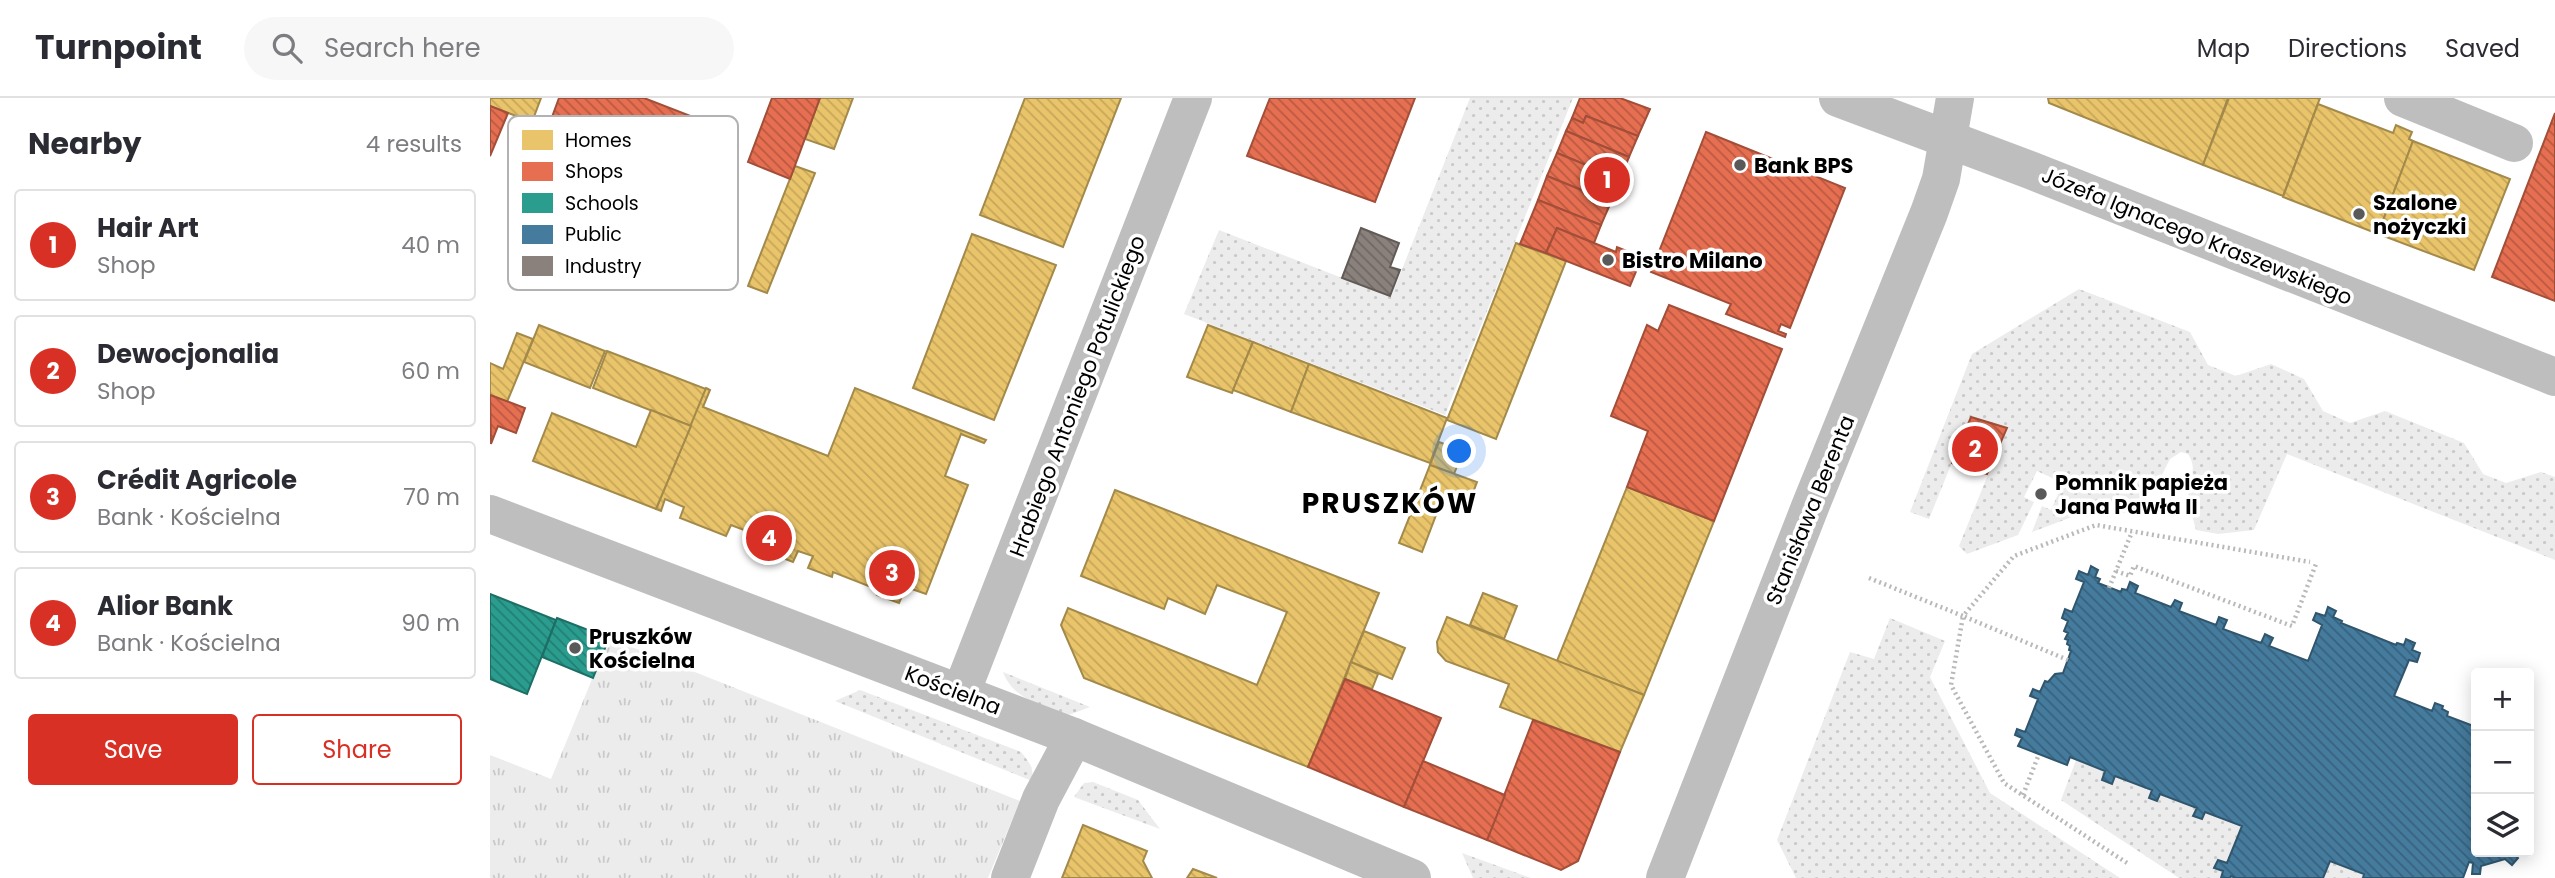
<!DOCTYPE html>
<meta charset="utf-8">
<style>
:root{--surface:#fff;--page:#f7f7f7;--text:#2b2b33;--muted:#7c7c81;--line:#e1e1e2;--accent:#d93025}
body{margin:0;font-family:Poppins,sans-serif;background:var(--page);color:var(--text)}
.controls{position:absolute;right:21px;bottom:21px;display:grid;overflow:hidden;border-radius:7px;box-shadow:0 4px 18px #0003}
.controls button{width:63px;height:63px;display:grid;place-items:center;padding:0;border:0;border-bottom:2px solid var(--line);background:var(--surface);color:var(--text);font:35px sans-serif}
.you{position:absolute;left:970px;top:354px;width:24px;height:24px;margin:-18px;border:5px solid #fff;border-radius:50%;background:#1a73e8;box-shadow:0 0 0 10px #1a73e833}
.badge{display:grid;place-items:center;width:46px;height:46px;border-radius:50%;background:var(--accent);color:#fff;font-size:23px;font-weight:700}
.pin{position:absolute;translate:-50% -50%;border:4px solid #fff;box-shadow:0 2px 7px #0006}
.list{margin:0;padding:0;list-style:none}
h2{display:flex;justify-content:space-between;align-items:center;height:91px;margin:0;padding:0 28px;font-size:30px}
h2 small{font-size:23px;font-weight:400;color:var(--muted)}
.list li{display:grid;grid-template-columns:46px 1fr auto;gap:21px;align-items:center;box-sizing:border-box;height:112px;margin:0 14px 14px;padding:0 14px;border:2px solid var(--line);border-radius:7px}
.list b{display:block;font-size:26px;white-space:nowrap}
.list p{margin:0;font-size:23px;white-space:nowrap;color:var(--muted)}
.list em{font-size:23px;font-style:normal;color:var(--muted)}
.actions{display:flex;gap:14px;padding:21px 28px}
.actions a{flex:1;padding:16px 0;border:2px solid var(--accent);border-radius:7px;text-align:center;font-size:24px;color:var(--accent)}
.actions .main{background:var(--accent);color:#fff}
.icon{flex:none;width:38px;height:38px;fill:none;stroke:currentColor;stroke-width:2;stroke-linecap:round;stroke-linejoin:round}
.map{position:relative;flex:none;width:2065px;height:780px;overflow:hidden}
header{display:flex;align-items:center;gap:42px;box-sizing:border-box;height:98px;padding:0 35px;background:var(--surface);border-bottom:2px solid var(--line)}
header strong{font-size:33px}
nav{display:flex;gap:38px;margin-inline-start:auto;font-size:24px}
.search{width:490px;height:63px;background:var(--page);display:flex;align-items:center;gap:18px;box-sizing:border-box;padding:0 24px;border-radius:38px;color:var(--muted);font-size:26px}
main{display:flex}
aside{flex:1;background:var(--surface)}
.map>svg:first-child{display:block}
</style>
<header>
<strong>Turnpoint</strong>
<div class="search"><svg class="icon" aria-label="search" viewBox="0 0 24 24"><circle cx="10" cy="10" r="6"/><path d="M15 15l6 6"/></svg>Search here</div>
<nav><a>Map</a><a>Directions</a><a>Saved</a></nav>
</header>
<main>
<aside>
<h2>Nearby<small>4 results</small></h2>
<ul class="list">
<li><span class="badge">1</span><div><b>Hair Art</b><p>Shop</p></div><em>40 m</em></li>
<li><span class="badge">2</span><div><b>Dewocjonalia</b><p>Shop</p></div><em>60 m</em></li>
<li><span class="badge">3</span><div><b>Crédit Agricole</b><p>Bank · Kościelna</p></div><em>70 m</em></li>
<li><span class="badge">4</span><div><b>Alior Bank</b><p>Bank · Kościelna</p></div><em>90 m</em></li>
</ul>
<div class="actions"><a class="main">Save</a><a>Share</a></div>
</aside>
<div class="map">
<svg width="2065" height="780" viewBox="0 0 2065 780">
<defs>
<pattern id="grass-dots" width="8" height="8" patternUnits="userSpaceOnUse" patternTransform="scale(1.75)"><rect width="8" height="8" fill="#ececec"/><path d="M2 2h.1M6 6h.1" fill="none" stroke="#c9c9c9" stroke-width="1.8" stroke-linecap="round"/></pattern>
<pattern id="park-tufts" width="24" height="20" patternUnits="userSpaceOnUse" patternTransform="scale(1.75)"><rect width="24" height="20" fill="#ececec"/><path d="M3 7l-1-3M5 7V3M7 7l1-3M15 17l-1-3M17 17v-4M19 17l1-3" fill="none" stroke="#c9c9c9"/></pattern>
<pattern id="homes-back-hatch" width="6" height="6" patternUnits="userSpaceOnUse" patternTransform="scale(1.75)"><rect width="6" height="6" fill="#e9c46a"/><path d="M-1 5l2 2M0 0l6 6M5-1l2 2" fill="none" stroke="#c6a75a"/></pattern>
<pattern id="shops-back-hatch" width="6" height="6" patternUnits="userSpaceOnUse" patternTransform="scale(1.75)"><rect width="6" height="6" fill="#e76f51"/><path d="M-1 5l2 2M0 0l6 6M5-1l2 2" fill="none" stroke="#b95941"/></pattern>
<pattern id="schools-back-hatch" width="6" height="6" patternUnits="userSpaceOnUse" patternTransform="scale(1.75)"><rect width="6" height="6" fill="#2a9d8f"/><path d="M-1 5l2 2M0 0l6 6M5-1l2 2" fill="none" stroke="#227e72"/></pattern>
<pattern id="public-back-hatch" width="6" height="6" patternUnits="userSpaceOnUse" patternTransform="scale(1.75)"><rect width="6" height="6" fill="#457b9d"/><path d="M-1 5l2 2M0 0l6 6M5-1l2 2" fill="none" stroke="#37627e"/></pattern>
<pattern id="industry-back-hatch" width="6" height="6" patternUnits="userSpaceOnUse" patternTransform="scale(1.75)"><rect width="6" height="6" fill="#8a817c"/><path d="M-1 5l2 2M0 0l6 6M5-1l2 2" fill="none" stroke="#6e6763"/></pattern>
</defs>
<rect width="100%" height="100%" fill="#fff"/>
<g fill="url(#grass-dots)">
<path d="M 980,0 L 1083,0 L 955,317 L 694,216 L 729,132 L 901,199 Z"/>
<path d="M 1589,191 L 1700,234 L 1718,267 L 1746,278 L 1781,266 L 1814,281 L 1833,313 L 1860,325 L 1895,313 L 1974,345 L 1993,376 L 2016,385 L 2051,374 L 2065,379 L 2065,462 L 1797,356 L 1764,432 L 1728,436 L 1706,432 C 1703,420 1697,402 1699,390 C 1701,377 1707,370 1698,356 L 1691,354 L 1680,361 L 1670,381 L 1642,416 L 1606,410 L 1542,434 L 1552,408 L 1561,412 L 1573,385 L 1547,373 L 1534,399 L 1544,404 L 1528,437 L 1477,456 L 1469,448 L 1517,330 L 1480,320 L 1439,421 L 1420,414 L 1482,256 Z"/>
<path d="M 1400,520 L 1455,543 L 1440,579 L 1500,695 L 1630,780 L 1306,780 L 1287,742 L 1360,554 L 1384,561 Z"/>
<path d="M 513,574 L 600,609 L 576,618 C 552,608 523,601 513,574 Z"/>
<path d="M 370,592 L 531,654 C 540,665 544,670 542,683 L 345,603 Z"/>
<path d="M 1586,662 L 1615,673 L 1612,681 L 1621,686 L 1625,678 L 1662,692 L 1659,699 L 1667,703 L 1670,696 L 1707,710 L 1704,719 L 1712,721 L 1715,714 L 1752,728 L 1737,765 L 1728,762 L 1725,769 L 1733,773 L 1731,780 L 1689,780 L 1571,702 Z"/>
<path d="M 603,684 L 648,702 L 670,731 L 584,699 L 594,685 Z"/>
<path d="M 972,755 L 1041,780 L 983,780 Z"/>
<path d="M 1840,763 L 1874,776 L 1873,780 L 1833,780 Z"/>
</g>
<path fill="url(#park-tufts)" d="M 119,540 L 530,703 L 498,780 L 0,780 L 0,657 L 61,681 Z"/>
<g fill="url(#homes-back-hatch)" stroke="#a3894a" stroke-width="2">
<path d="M 0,0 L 51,0 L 42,24 L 0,8 Z"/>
<path d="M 330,0 L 363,0 L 344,51 L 315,41 Z"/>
<path d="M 535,0 L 631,0 L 573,149 L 490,117 Z"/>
<path d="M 1558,0 L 1738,0 L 1713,67 L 1559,5 Z"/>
<path d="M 1739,0 L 1830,0 L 1793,98 L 1713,67 Z"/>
<path d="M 1828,6 L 1903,35 L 1906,27 L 1922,34 L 1919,41 L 1923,43 L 1888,136 L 1793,99 Z"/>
<path d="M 1923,43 L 2020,81 L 1984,172 L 1888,136 Z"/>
<path d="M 305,68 L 325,75 L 277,195 L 258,188 Z"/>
<path d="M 482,136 L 566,167 L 504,322 L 423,290 Z"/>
<path d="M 1026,145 L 1076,163 L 1006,341 L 957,322 Z"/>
<path d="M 49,227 L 115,253 L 100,290 L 34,264 Z"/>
<path d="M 718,227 L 763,244 L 742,295 L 697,279 Z"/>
<path d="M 27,235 L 43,241 L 17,304 L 0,297 L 0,265 L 13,271 Z"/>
<path d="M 763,244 L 819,266 L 801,314 L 743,292 Z"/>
<path d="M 117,253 L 216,291 L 201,328 L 103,290 Z"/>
<path d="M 819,266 L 957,320 L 940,365 L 801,314 Z"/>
<path d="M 216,290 L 220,292 L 213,309 L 338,358 L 365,290 L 496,342 L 494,345 L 471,336 L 455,378 L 478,387 L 436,496 L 416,489 L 409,505 L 387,497 L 389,492 L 343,474 L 342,479 L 318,470 L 323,458 L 308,453 L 303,464 L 257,446 L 262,435 L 241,427 L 236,438 L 190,420 L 194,409 L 175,401 L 171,413 L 166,411 Z"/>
<path d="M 161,312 L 201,328 L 166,411 L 43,363 L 62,315 L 146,349 Z"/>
<path d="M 949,344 L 973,353 L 964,376 L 940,367 Z"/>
<path d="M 940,367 L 987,384 L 976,413 L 929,395 Z"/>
<path d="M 1137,389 L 1224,423 L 1154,597 L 1067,563 Z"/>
<path d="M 625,392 L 889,495 L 818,669 L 594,580 L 571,527 L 578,510 L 767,587 L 797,514 L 727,487 L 715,516 L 678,500 L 674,511 L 591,478 Z"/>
<path d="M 929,395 L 951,404 L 932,454 L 909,445 Z"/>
<path d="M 993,495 L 1027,508 L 1014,541 L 980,527 Z"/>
<path d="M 957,519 L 1154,597 L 1130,654 L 1010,609 L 1019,586 L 956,563 L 948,554 L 947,544 Z"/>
<path d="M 874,533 L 915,550 L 902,581 L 861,564 Z"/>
<path d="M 861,564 L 888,576 L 882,591 L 855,581 Z"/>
<path d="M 593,727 L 657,753 L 653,763 L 662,780 L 572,780 Z"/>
<path d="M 703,771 L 727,780 L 697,780 Z"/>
</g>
<g fill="url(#shops-back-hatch)" stroke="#a24e39" stroke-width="2">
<path d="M 69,0 L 154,0 L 211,22 L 189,80 L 58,30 Z"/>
<path d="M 282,0 L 330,0 L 300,81 L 258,64 Z"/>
<path d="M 780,0 L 925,0 L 885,104 L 757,58 Z"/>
<path d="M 1090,0 L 1130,0 L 1160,11 L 1148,38 L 1096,18 L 1093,25 L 1082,20 Z"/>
<path d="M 0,8 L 18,15 L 0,58 Z"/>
<path d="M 2065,15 L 2065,203 L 2002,179 Z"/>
<path d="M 1096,18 L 1148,38 L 1139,59 L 1076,33 L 1082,20 L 1093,25 Z"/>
<path d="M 1076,33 L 1139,59 L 1130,81 L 1067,55 Z"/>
<path d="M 1216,34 L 1355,90 L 1300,230 L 1291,226 L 1288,233 L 1296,236 L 1295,239 L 1236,216 L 1241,206 L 1161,174 Z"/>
<path d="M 1067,55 L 1130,81 L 1121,104 L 1057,78 Z"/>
<path d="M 1057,78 L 1121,104 L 1111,127 L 1048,102 Z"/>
<path d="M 1048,102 L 1111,127 L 1104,145 L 1067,130 L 1056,155 L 1030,146 Z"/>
<path d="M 1067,130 L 1126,154 L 1127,149 L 1152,159 L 1140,188 L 1056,155 Z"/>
<path d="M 1179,207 L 1292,251 L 1224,423 L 1137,389 L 1158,333 L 1121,318 L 1157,227 L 1168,233 Z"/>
<path d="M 0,297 L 35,310 L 26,335 L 8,328 L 1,346 Z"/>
<path d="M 1481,319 L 1517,330 L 1497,376 L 1462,365 Z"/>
<path d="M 855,581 L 951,620 L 914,709 L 818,669 Z"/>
<path d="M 1043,622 L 1130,654 L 1088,763 L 1071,772 L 997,742 Z"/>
<path d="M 933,663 L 1015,697 L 997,742 L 914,709 Z"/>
</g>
<g fill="url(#schools-back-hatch)" stroke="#1d6e64" stroke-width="2">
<path d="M 0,496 L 66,522 L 37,596 L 0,581 Z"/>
<path d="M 67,520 L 119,540 L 103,580 L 52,559 Z"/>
</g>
<path fill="url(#public-back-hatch)" stroke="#30566e" stroke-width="2" d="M 1601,468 L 1608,472 L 1605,479 L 1610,481 L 1608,485 L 1631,494 L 1632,491 L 1637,492 L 1640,484 L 1648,488 L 1645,495 L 1681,509 L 1685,502 L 1692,505 L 1689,513 L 1726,527 L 1729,519 L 1737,522 L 1733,531 L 1771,545 L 1775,536 L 1783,540 L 1779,548 L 1818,563 L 1832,527 L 1823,522 L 1826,515 L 1835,518 L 1838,509 L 1846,513 L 1843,519 L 1852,523 L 1851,525 L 1906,547 L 1907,545 L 1914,547 L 1916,541 L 1925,545 L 1922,552 L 1930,555 L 1927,564 L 1919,562 L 1904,598 L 1942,613 L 1945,605 L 1953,608 L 1952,611 L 1958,614 L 1957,618 L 1986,629 L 1986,754 L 2022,754 L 2028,760 L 2022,767 L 2015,761 L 1991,768 L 1990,776 L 1982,776 L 1983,765 L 1979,764 L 1973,780 L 1873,780 L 1874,776 L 1840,763 L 1833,780 L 1745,780 L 1741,778 L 1740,780 L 1731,780 L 1733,773 L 1724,770 L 1728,762 L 1737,765 L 1752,728 L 1715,714 L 1712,721 L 1703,718 L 1707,710 L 1670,696 L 1667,703 L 1659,700 L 1662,692 L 1625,678 L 1622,686 L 1612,682 L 1615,673 L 1580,659 L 1577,667 L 1528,648 L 1532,640 L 1525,637 L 1527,631 L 1535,634 L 1548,601 L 1540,598 L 1543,591 L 1550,594 L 1555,583 L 1558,584 L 1565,576 L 1573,575 L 1581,553 L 1579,552 L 1580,548 L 1577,546 L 1578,542 L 1575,541 L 1578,535 L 1574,533 L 1578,523 L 1572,520 L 1575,511 L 1582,514 L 1594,484 L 1586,481 L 1589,473 L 1598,477 Z"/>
<path fill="url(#industry-back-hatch)" stroke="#615a57" stroke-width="2" d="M 871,130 L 909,145 L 900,169 L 910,172 L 900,198 L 852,180 Z"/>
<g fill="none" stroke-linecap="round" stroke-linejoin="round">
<g stroke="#b9b9b9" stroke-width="4.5" stroke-dasharray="2 3.5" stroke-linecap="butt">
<path d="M 1626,473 L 1640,478 L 1644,468 L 1802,528 L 1826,466"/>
<path d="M 1379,480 L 1473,518 L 1524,458 L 1606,427 L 1820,464"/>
<path d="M 1619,490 L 1642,434"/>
<path d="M 1578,562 L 1473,518 L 1461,587 L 1514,685 L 1637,765"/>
<path d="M 1533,697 L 1549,656"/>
</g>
<g stroke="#bebebe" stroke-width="38">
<path d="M 1348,0 L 1540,72 L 2065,279"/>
<path d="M 1913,0 L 2024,45"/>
<path d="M 0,416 L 584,639 L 922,780"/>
<path d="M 471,595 L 703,0"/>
<path d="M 520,780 L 551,701 L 584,639"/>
<path d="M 1175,780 L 1320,409 L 1439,115 L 1451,81 L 1465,0"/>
</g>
</g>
<g fill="#595959" stroke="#fff" stroke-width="2.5">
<circle cx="1250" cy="67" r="7"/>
<circle cx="1869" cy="116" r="7"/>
<circle cx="1118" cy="162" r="7"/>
<circle cx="1551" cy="396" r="7"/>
<circle cx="85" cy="550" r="7"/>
</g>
<g text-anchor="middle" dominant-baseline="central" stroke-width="7" stroke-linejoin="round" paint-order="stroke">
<g font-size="21" font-weight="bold" fill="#000" stroke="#fff" text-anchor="start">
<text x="1264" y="67">Bank BPS</text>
<text x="1883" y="104">Szalone<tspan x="1883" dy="24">nożyczki</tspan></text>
<text x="1132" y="162">Bistro Milano</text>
<text x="1565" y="384">Pomnik papieża<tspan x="1565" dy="24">Jana Pawła II</tspan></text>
<text x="99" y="538">Pruszków<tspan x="99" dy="24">Kościelna</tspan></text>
</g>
<g font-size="21" fill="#000" stroke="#fff">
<text transform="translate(1707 138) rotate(22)">Józefa Ignacego Kraszewskiego</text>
<text transform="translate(587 298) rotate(-69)">Hrabiego Antoniego Potulickiego</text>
<text transform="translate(1320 412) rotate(-68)">Stanisława Berenta</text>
<text transform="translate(463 592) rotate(21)">Kościelna</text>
</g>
<g font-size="28" font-weight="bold" letter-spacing="2" fill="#000" stroke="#fff">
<text x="900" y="405">PRUSZKÓW</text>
</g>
</g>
<rect x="18" y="18" width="230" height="174" rx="10" fill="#fff" stroke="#b2b2b2" stroke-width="2"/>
<rect x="32" y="32" width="31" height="20" fill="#e9c46a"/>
<rect x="32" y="64" width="31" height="19" fill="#e76f51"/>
<rect x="32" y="95" width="31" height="20" fill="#2a9d8f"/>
<rect x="32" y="127" width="31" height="19" fill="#457b9d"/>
<rect x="32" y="158" width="31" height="20" fill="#8a817c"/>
<g font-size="19" fill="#000">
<text x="75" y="49">Homes</text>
<text x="75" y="80">Shops</text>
<text x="75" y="112">Schools</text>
<text x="75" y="143">Public</text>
<text x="75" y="175">Industry</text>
</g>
</svg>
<div class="controls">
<button>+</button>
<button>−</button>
<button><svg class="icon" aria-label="layers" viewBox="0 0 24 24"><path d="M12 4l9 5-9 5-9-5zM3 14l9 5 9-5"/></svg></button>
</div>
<div class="you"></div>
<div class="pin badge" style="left:1117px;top:82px">1</div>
<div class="pin badge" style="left:1485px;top:351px">2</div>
<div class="pin badge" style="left:402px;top:475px">3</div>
<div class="pin badge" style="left:279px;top:440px">4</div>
</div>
</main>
